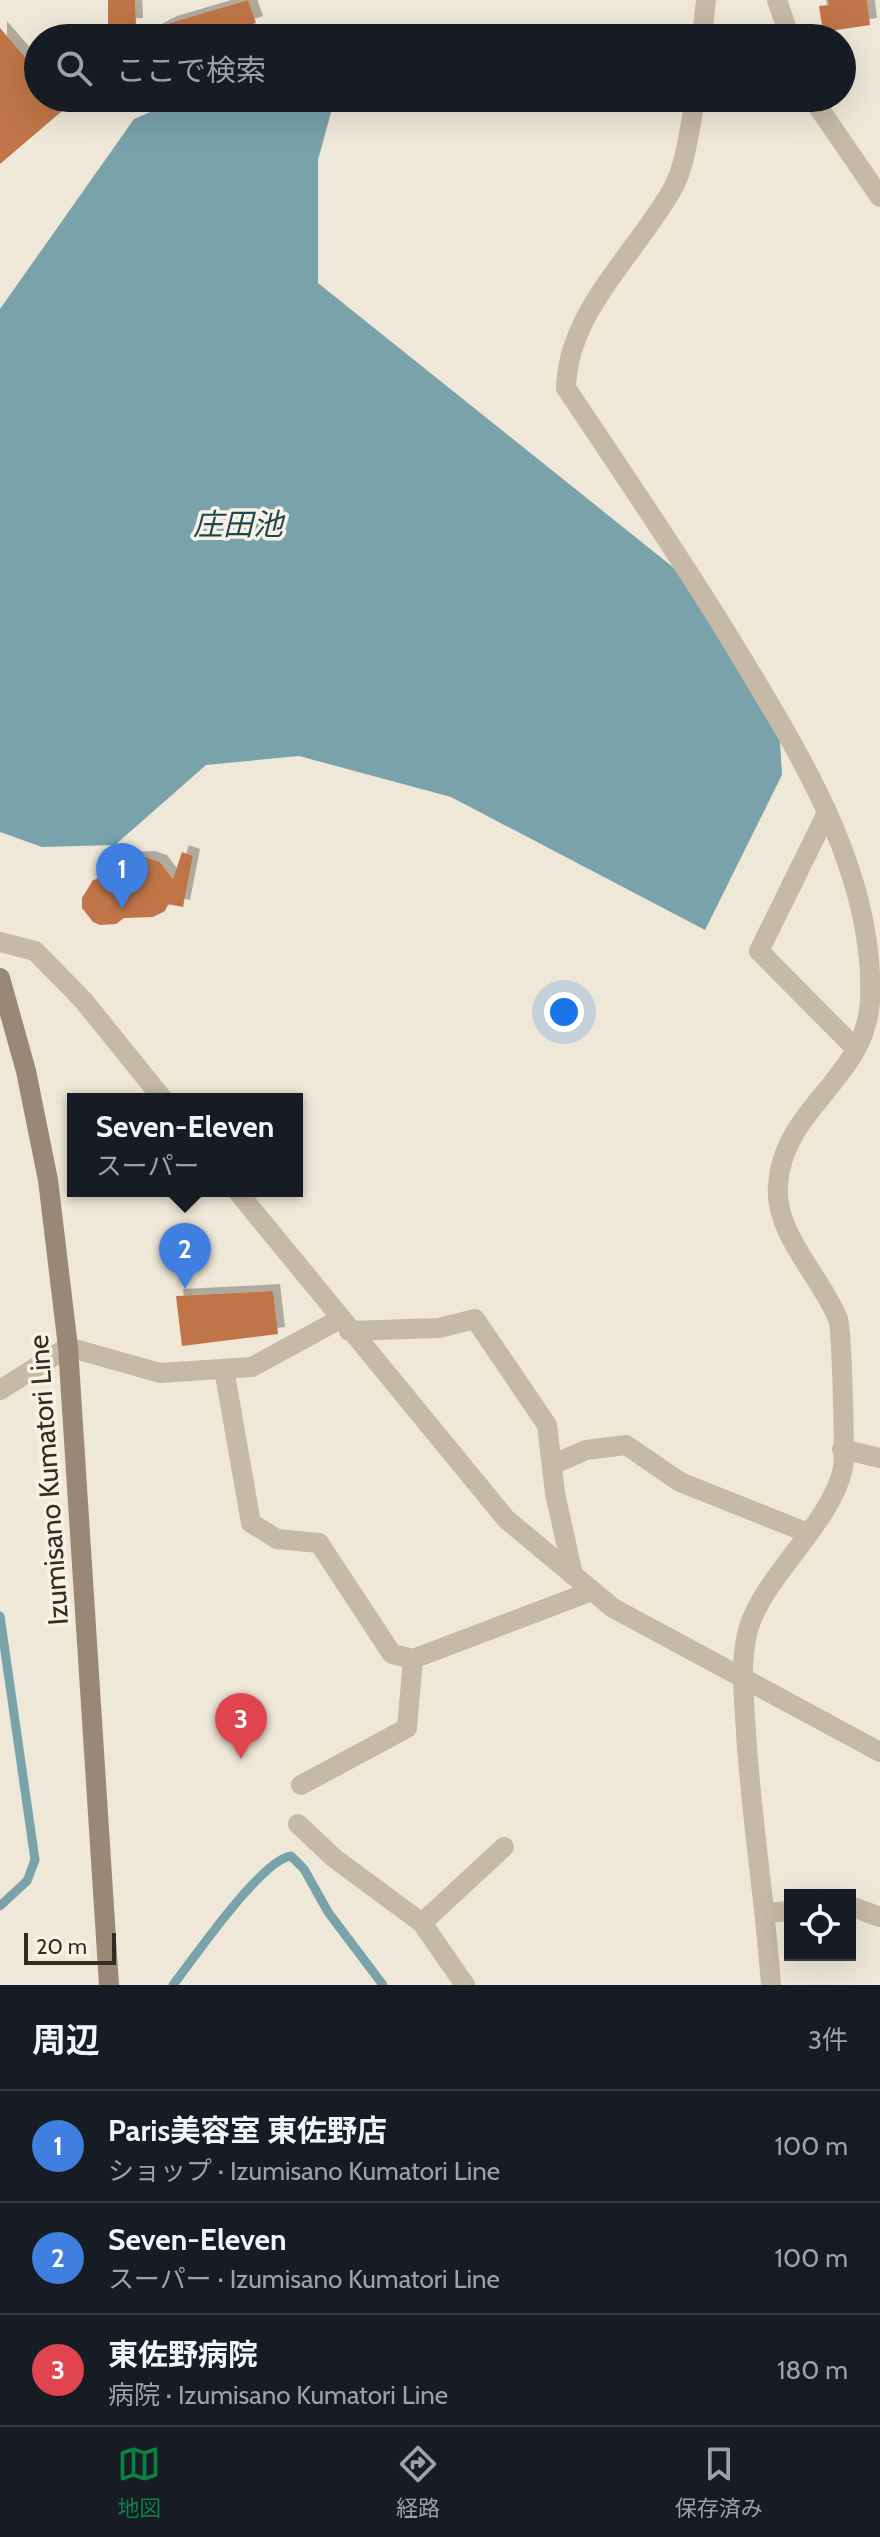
<!DOCTYPE html>
<html lang="ja">
<meta charset="utf-8">
<style>
:root{--surface:#171b24;--page:#20242c;--text:#f1f3f6;--muted:#9ea1a6;--line:#363941;--accent:#0b8043}
body{margin:0;font-family:Cabin,"Noto Sans JP",sans-serif;background:var(--page);color:var(--text)}
.controls{position:absolute;right:24px;bottom:24px;display:grid;overflow:hidden;border-radius:0px;box-shadow:0 8px 32px #0002}
.controls button{width:72px;height:72px;display:grid;place-items:center;padding:0;border:0;border-bottom:2px solid var(--line);background:var(--surface);color:var(--text);font:40px sans-serif}
.scale{position:absolute;left:24px;bottom:20px;width:92px;box-sizing:border-box;padding-left:8px;border:4px solid #332c26;border-top:0;font-size:22px;line-height:28px;white-space:nowrap;color:#332c26;-webkit-text-stroke:6px #f8f1e4;paint-order:stroke}
.you{position:absolute;left:564px;top:1012px;width:28px;height:28px;margin:-20px;border:6px solid #fff;border-radius:50%;background:#1a73e8;box-shadow:0 0 0 12px #1a73e833}
.badge{display:grid;place-items:center;width:52px;height:52px;border-radius:50%;background:var(--accent);color:#fff;font-size:26px;font-weight:700}
.pin{position:absolute;translate:-50% -66px;filter:drop-shadow(0 2px 4px #0008)}
.pin::after{content:'';position:absolute;top:42px;width:28px;height:24px;background:inherit;clip-path:polygon(0 0,100% 0,50% 100%)}
.popup{position:absolute;left:67px;top:1093px;width:236px;height:104px;box-sizing:border-box;display:grid;place-content:center;border-radius:0px;background:var(--surface);filter:drop-shadow(0 2px 6px #0005);font-size:26px;white-space:nowrap;color:var(--muted)}
.popup b{font-size:30px;color:var(--text)}
.popup::after{content:'';position:absolute;left:50%;top:100%;margin-left:-16px;border:16px solid transparent;border-top-color:var(--surface)}
.list{margin:0;padding:0;list-style:none}
h2{display:flex;justify-content:space-between;align-items:center;height:104px;margin:0;padding:0 32px;font-size:34px}
h2 small{font-size:26px;font-weight:400;color:var(--muted)}
.list li{display:grid;grid-template-columns:52px 1fr auto;gap:24px;align-items:center;box-sizing:border-box;height:112px;padding:0 32px;border-top:2px solid var(--line)}
.list b{display:block;font-size:30px;white-space:nowrap}
.list p{margin:0;font-size:26px;white-space:nowrap;color:var(--muted)}
.list em{font-size:26px;font-style:normal;color:var(--muted)}
.icon{flex:none;width:44px;height:44px;fill:none;stroke:currentColor;stroke-width:2;stroke-linecap:round;stroke-linejoin:round}
.map{position:relative;flex:none;width:880px;height:1985px;overflow:hidden}
.search{position:absolute;background:var(--surface);box-shadow:0 8px 32px #0002;left:24px;right:24px;top:24px;height:88px;display:flex;align-items:center;gap:20px;box-sizing:border-box;padding:0 28px;border-radius:44px;color:var(--muted);font-size:30px}
.sheet{height:440px;background:var(--surface)}
nav{display:flex;justify-content:space-around;align-items:center;box-sizing:border-box;height:112px;border-top:2px solid var(--line);background:var(--surface);font-size:22px;color:var(--muted)}
nav a{display:grid;justify-items:center;gap:4px}
nav .on{color:var(--accent)}
.map>svg:first-child{display:block}
</style>
<div class="map">
<svg width="880" height="1985" viewBox="0 0 880 1985">
<defs>
<filter id="shadow"><feDropShadow dx="7" dy="-7" stdDeviation="0" flood-color="#0004"/></filter>
</defs>
<rect width="100%" height="100%" fill="#efe8d8"/>
<path fill="#79a2ab" d="M 183,98 L 335,98 L 318,160 L 318,283 L 679,572 L 780,741 L 782,775 L 705,930 L 451,797 L 299,756 L 206,765 L 115,845 L 42,847 L 0,832 L 0,309 L 134,119 Z"/>
<g fill="none" stroke-linecap="round" stroke-linejoin="round">
<g stroke="#79a2ab" stroke-width="9">
<path d="M 0,1616 L 35,1860 L 27,1881 L 0,1906"/>
<path d="M 173,1985 C 194,1958 261,1860 291,1856 L 304,1869 L 328,1912 L 383,1985"/>
</g>
</g>
<g fill="#bf7447" filter="url(#shadow)">
<path d="M 108,0 L 135,0 L 136,25 L 108,26 Z"/>
<path d="M 248,0 L 256,23 L 208,38 L 141,38 L 170,23 Z"/>
<path d="M 828,0 L 867,0 L 870,25 L 823,32 L 819,6 L 829,5 Z"/>
<path d="M 0,28 L 38,72 L 38,98 L 61,98 L 68,106 L 0,164 Z"/>
<path d="M 182,852 L 193,856 L 183,907 L 168,904 L 165,911 L 153,917 L 124,918 L 116,924 L 100,925 L 93,922 L 82,908 L 82,898 L 93,880 L 112,876 L 127,859 L 148,858 L 160,862 L 173,879 Z"/>
<path d="M 273,1291 L 278,1334 L 182,1346 L 176,1296 Z"/>
</g>
<g fill="none" stroke-linecap="round" stroke-linejoin="round">
<g stroke="#c6b9a5" stroke-width="20">
<path d="M 777,0 L 790,38"/>
<path d="M 702,38 L 706,0"/>
<path d="M 695,98 C 691,122 685,168 673,188 C 637,253 568,310 566,388 C 623,473 681,558 734,645 C 798,751 876,873 870,1001 C 866,1079 783,1107 778,1185 C 774,1234 821,1276 838,1319 C 842,1330 845,1455 843,1468 C 832,1522 765,1575 749,1627 C 739,1660 744,1698 746,1732 C 751,1817 765,1900 771,1985"/>
<path d="M 812,98 L 880,197"/>
<path d="M 826,815 L 759,951 L 856,1049"/>
<path d="M 0,942 L 35,951 L 83,1000 L 163,1099"/>
<path d="M 237,1191 L 506,1519 L 613,1608 L 880,1752"/>
<path d="M 349,1331 L 439,1328 L 475,1319 L 547,1425 L 555,1493 L 573,1575"/>
<path d="M 224,1369 L 251,1523 L 277,1539 L 319,1543 L 392,1654 L 413,1659 L 592,1591"/>
<path d="M 0,1390 L 68,1347 L 160,1373 L 252,1367 L 340,1319"/>
<path d="M 842,1449 L 880,1458"/>
<path d="M 552,1465 L 586,1450 L 626,1445 L 680,1482 L 808,1533"/>
<path d="M 301,1785 L 407,1728 L 413,1659"/>
<path d="M 298,1824 L 334,1858 L 422,1923"/>
<path d="M 850,1906 L 880,1917"/>
<path d="M 766,1913 L 790,1911"/>
<path d="M 465,1985 L 422,1923 L 504,1847"/>
</g>
<path stroke="#9a8877" stroke-width="20" d="M 0,978 L 26,1071 L 48,1180 L 68,1347 L 109,1985"/>
</g>
<g text-anchor="middle" dominant-baseline="central" stroke-width="7" stroke-linejoin="round" paint-order="stroke">
<g font-size="28" fill="#332c26" stroke="#f8f1e4">
<text transform="translate(48 1480) rotate(-94)">Izumisano Kumatori Line</text>
</g>
<g font-size="30" font-style="italic" fill="#1e4752" stroke="#f8f1e4">
<text x="238" y="524">庄田池</text>
</g>
</g>
</svg>
<div class="controls">
<button><svg class="icon" aria-label="locate" viewBox="0 0 24 24"><circle cx="12" cy="12" r="6"/><path d="M12 2v4M12 18v4M2 12h4M18 12h4"/></svg></button>
</div>
<div class="scale">20 m</div>
<div class="you"></div>
<div class="pin badge" style="left:122px;top:909px;background:#3f7fe0">1</div>
<div class="pin badge" style="left:185px;top:1289px;background:#3f7fe0">2</div>
<div class="popup"><b>Seven-Eleven</b>スーパー</div>
<div class="pin badge" style="left:241px;top:1759px;background:#e0444e">3</div>
<div class="search"><svg class="icon" aria-label="search" viewBox="0 0 24 24"><circle cx="10" cy="10" r="6"/><path d="M15 15l6 6"/></svg>ここで検索</div>
</div>
<section class="sheet">
<h2>周辺<small>3件</small></h2>
<ul class="list">
<li><span class="badge" style="background:#3f7fe0">1</span><div><b>Paris美容室 東佐野店</b><p>ショップ · Izumisano Kumatori Line</p></div><em>100 m</em></li>
<li><span class="badge" style="background:#3f7fe0">2</span><div><b>Seven-Eleven</b><p>スーパー · Izumisano Kumatori Line</p></div><em>100 m</em></li>
<li><span class="badge" style="background:#e0444e">3</span><div><b>東佐野病院</b><p>病院 · Izumisano Kumatori Line</p></div><em>180 m</em></li>
</ul>
</section>
<nav>
<a class="on"><svg class="icon" aria-label="map" viewBox="0 0 24 24"><path d="M3 6l6-2 6 2 6-2v14l-6 2-6-2-6 2zM9 4v14M15 6v14"/></svg>地図</a>
<a><svg class="icon" aria-label="directions" viewBox="0 0 24 24"><path d="M12 3l9 9-9 9-9-9zM9 14v-3h6M13 9l2 2-2 2"/></svg>経路</a>
<a><svg class="icon" aria-label="saved" viewBox="0 0 24 24"><path d="M7 4h10v16l-5-4-5 4z"/></svg>保存済み</a>
</nav>
